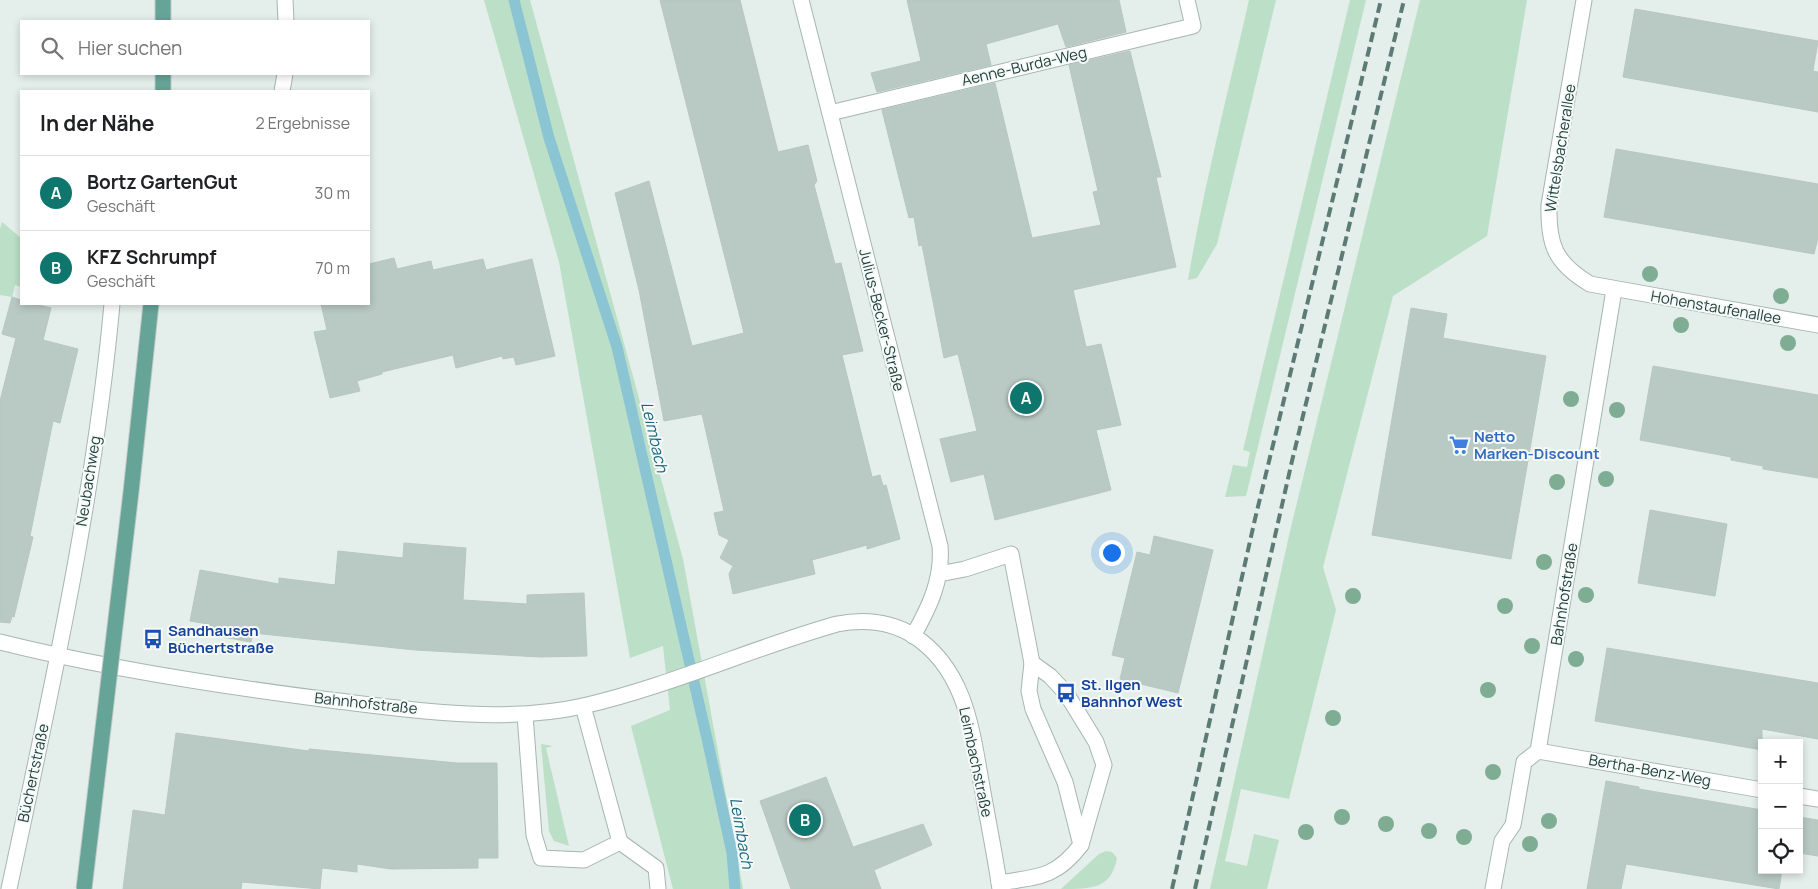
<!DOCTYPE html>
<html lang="de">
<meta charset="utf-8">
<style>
:root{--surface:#fff;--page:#f6f6f6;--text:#202124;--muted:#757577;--line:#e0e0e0;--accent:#0f766e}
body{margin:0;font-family:Manrope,sans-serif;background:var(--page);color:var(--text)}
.controls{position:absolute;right:15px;bottom:15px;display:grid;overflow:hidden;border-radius:0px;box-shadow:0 2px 8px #0003}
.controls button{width:45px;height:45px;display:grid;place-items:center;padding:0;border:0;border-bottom:1px solid var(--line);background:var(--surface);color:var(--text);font:25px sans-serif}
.you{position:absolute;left:1111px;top:552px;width:18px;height:18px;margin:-12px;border:4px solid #fff;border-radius:50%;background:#1a73e8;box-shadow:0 0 0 8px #1a73e833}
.badge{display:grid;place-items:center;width:32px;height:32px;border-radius:50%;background:var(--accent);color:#fff;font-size:16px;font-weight:700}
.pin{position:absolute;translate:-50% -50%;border:2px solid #fff;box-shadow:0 1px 5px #0006}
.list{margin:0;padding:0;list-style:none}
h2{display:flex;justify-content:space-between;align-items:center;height:65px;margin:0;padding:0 20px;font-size:21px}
h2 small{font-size:16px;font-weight:400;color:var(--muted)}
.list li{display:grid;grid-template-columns:32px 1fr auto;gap:15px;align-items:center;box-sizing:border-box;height:75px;padding:0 20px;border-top:1px solid var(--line)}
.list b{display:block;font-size:19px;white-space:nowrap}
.list p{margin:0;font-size:16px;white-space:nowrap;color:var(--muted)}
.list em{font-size:16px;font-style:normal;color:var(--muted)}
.icon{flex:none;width:28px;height:28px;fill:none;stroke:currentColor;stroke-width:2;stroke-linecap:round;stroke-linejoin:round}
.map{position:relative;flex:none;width:1818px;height:889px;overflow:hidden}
.search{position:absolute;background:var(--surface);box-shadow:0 2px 8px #0003;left:20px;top:20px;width:350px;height:55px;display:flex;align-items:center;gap:12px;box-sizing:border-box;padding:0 18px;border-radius:0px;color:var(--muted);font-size:19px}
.panel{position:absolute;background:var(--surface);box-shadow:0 2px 8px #0003;left:20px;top:90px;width:350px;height:215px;border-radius:0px}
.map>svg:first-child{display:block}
</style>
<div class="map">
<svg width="1818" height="889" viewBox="0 0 1818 889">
<rect width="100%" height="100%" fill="#e4eeea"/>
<g fill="#bcdfc7">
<path d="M 484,0 L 530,0 L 683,559 L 743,889 L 673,889 L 631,726 L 670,710 L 663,646 L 630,658 L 559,262 Z"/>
<path d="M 1249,0 L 1276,0 L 1217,244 L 1197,278 L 1188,280 C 1204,185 1228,93 1249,0 Z"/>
<path d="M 1350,0 L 1366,0 L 1246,496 L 1225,497 L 1233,465 L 1247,467 L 1250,452 L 1243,450 Z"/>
<path d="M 1420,0 L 1527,0 L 1487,236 L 1393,296 L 1323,567 L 1336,610 L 1289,799 L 1241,789 L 1225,861 L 1247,866 L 1254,834 L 1279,840 L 1267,889 L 1210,889 L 1291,527 Z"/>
<path d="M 2,222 L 21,238 L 21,287 L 15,285 L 12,297 L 0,295 L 0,229 Z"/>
<path d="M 541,744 L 553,746 L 546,748 L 569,846 L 554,841 L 549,831 Z"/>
<path d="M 1106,851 L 1112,852 L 1117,858 C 1111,889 1092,889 1061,889 L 1099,854 Z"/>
</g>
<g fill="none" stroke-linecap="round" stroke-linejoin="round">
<path stroke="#8bc5d4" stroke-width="11" d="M 514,0 L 549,138 L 617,347 L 708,743 L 732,853 L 735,889"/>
</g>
<g fill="#b9c9c3" stroke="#b6c8c1">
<path d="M 660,0 L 740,0 L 778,152 L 808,145 L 817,181 L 814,185 L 835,264 L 841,263 L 863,351 L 842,355 L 872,477 L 880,475 L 883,486 L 886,485 L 900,539 L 867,549 L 867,545 L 812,560 L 815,574 L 733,594 L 729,574 L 733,566 L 720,558 L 729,540 L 719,535 L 714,513 L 724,511 L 702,414 L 664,421 L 639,290 L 615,193 L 649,181 L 692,346 L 744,333 Z"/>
<path d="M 907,0 L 1119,0 L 1126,32 L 1066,47 L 1058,24 L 986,44 L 991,65 L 877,92 L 871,73 L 921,61 Z"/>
<path d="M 1635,9 L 1818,41 L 1813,71 L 1818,72 L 1818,112 L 1623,77 Z"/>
<path d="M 1130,51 L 1161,177 L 1156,177 L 1176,267 L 1073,290 L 1086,347 L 1101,344 L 1121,425 L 1096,430 L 1111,490 L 995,520 L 984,474 L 951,482 L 940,439 L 977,431 L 958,354 L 944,358 L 922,245 L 919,246 L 914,217 L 909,218 L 882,110 L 995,83 L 1032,238 L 1101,225 L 1093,192 L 1098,191 L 1069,65 Z"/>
<path d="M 1616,149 L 1818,184 L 1818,238 L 1814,254 L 1604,217 Z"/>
<path d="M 394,258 L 397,269 L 431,261 L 433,270 L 483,259 L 486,270 L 532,259 L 555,356 L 516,365 L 514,357 L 503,359 L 502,356 L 456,368 L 453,355 L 382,372 L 382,374 L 357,381 L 360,391 L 330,398 L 314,332 L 327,330 L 321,304 L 369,304 L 369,264 Z"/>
<path d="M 12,297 L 21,300 L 21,304 L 35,304 L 51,308 L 43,340 L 78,349 L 60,423 L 53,421 L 30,536 L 33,537 L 14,617 L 12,616 L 10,623 L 0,622 L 0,401 L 16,338 L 2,334 Z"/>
<path d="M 1411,308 L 1447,314 L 1443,338 L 1546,356 L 1511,559 L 1372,535 Z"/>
<path d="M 1653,366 L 1818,395 L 1818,478 L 1763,469 L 1763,466 L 1731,460 L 1731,457 L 1640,440 Z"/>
<path d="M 1650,510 L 1727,524 L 1715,596 L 1638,583 Z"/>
<path d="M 1154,536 L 1213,550 L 1178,693 L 1120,679 L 1125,658 L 1112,655 L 1137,552 L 1150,555 Z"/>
<path d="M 404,543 L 466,548 L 463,600 L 527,604 L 527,595 L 584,593 L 587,656 L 540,657 L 415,650 L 253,633 L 251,642 L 206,634 L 208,624 L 190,621 L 200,570 L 279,584 L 279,578 L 335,585 L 338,551 L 403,558 Z"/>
<path d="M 1607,648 L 1818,683 L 1818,739 L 1762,729 L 1762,750 L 1595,721 Z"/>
<path d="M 176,733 L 309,751 L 309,749 L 457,763 L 497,763 L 498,858 L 478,858 L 478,868 L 391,869 L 357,864 L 357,872 L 322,868 L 320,889 L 242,882 L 241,889 L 123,889 L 133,810 L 165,815 Z"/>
<path d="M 826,777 L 853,847 L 923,824 L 932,845 L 874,870 L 881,889 L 791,889 L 760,801 Z"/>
<path d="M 1606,781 L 1639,787 L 1639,789 L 1762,810 L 1762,870 L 1782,870 L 1779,889 L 1626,864 L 1621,889 L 1587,889 Z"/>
<path d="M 1799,817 L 1818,820 L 1818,856 L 1799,853 Z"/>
</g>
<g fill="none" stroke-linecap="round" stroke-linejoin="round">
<defs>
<g id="minor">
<path d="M 285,0 L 286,21"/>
<path d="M 801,0 L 940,546 C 943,579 929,608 913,636"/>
<path d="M 1584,0 L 1549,205 C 1548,245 1555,263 1590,284 L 1818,325"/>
<path d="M 282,91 L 285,74"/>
<path d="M 830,113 L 1193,26 L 1187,0"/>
<path d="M 939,574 L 965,569 L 1011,554 L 1032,663 L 1029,691 L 1033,709 L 1065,782 L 1081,845"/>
<path d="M 0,642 C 108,669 220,686 330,700 C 412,710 502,724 583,706 C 670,686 752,648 837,624 C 864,619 890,621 914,636 C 966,670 972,731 982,787 C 988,821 995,855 1000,889"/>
<path d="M 525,715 L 534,835 L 541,858 L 584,860 L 620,842 L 583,706"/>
<path d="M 1538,751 L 1762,790"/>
<path d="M 1799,796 L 1818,799"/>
<path d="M 620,842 L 656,868 L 658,889"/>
<path d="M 999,883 C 1037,877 1056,878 1081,845 L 1104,765 L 1096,742 L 1066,693 L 1050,676 L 1032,663"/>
<path d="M 9,889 C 50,696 94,501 112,304"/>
<path d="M 1493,889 L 1502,841 L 1513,825 L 1524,762 L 1538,751 L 1614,290"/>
</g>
<g id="major">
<path d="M 163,0 L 163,21"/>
<path d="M 163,91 L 163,74"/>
</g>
</defs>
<use href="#minor" stroke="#a6b6b2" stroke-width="17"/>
<use href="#major" stroke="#c1cac8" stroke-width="17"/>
<use href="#minor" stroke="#fff" stroke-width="15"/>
<use href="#major" stroke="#67a498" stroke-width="15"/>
<g stroke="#5d7b75" stroke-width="4" stroke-dasharray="10 5" stroke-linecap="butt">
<path d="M 1172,889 L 1255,519 L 1381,0"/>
<path d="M 1195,889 L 1292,461 L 1404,0"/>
</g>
<defs>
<path id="major-bridge" d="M 84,889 L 131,492 L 151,304"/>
</defs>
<use href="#major-bridge" stroke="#c1cac8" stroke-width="17" stroke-linecap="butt"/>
<use href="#major-bridge" stroke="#67a498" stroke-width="15"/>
</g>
<g fill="#7ead94">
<circle cx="1650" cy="274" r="8"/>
<circle cx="1781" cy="296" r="8"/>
<circle cx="1681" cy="325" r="8"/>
<circle cx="1788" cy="343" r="8"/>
<circle cx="1571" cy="399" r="8"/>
<circle cx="1617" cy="410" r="8"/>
<circle cx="1606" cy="479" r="8"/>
<circle cx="1557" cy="482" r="8"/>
<circle cx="1544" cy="562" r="8"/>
<circle cx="1586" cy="595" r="8"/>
<circle cx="1353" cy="596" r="8"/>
<circle cx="1505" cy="606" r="8"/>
<circle cx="1532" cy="646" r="8"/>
<circle cx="1576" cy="659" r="8"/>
<circle cx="1488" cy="690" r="8"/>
<circle cx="1333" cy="718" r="8"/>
<circle cx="1493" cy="772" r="8"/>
<circle cx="1342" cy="817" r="8"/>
<circle cx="1549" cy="821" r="8"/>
<circle cx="1386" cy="824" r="8"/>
<circle cx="1429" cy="831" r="8"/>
<circle cx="1306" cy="832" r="8"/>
<circle cx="1464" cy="837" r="8"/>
<circle cx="1530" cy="844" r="8"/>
</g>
<defs>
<symbol id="supermarket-bare" viewBox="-9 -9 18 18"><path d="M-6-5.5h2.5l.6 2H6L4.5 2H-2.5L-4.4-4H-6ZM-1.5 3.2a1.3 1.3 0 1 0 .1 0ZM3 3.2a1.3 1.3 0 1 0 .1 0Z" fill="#3f7fe0" stroke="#f5faf8" stroke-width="2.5" paint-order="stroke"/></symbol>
<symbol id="bus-bare" viewBox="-9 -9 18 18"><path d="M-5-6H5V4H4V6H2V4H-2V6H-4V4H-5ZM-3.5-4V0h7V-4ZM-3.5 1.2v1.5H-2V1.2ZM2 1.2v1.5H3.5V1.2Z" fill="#1a4fb4" stroke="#f5faf8" stroke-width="2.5" paint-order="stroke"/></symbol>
</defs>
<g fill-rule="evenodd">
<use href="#supermarket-bare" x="1445" y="431" width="28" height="28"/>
<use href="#bus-bare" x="139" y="625" width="28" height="28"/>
<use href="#bus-bare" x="1052" y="679" width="28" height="28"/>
</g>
<g text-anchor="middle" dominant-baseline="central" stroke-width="4" stroke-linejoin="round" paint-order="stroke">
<g font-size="15" fill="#23403a" stroke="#f5faf8">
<text transform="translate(1024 66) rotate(-13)">Aenne-Burda-Weg</text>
<text transform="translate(1560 148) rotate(-81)">Wittelsbacherallee</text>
<text transform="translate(1716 307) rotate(10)">Hohenstaufenallee</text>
<text transform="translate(882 320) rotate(76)">Julius-Becker-Straße</text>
<text transform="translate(88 481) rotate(-81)">Neubachweg</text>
<text transform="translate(1564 594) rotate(-81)">Bahnhofstraße</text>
<text transform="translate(366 703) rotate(6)">Bahnhofstraße</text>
<text transform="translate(976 762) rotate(78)">Leimbachstraße</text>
<text transform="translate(1650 770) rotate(10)">Bertha-Benz-Weg</text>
<text transform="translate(33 773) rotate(-78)">Büchertstraße</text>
</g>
<g font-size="15" font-weight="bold" fill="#366cbe" stroke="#f5faf8" text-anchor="start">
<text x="1474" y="436">Netto<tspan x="1474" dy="17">Marken-Discount</tspan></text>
</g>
<g font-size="15" font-weight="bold" fill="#164399" stroke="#f5faf8" text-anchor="start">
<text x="168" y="630">Sandhausen<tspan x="168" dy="17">Büchertstraße</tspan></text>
<text x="1081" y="684">St. Ilgen<tspan x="1081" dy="17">Bahnhof West</tspan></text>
</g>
<g font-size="16" font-style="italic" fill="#1a697e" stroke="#f5faf8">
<text transform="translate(655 437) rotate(77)">Leimbach</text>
<text transform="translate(742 833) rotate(80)">Leimbach</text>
</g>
</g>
</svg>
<div class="controls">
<button>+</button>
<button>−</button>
<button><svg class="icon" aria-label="locate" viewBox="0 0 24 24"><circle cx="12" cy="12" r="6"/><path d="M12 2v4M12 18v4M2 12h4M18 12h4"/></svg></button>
</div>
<div class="you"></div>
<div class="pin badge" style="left:1026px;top:398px">A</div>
<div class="pin badge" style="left:805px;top:820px">B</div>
<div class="search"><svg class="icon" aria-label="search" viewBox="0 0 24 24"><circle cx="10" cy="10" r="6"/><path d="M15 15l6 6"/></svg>Hier suchen</div>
<section class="panel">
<h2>In der Nähe<small>2 Ergebnisse</small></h2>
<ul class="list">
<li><span class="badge">A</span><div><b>Bortz GartenGut</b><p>Geschäft</p></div><em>30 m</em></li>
<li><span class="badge">B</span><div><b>KFZ Schrumpf</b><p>Geschäft</p></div><em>70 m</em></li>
</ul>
</section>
</div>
